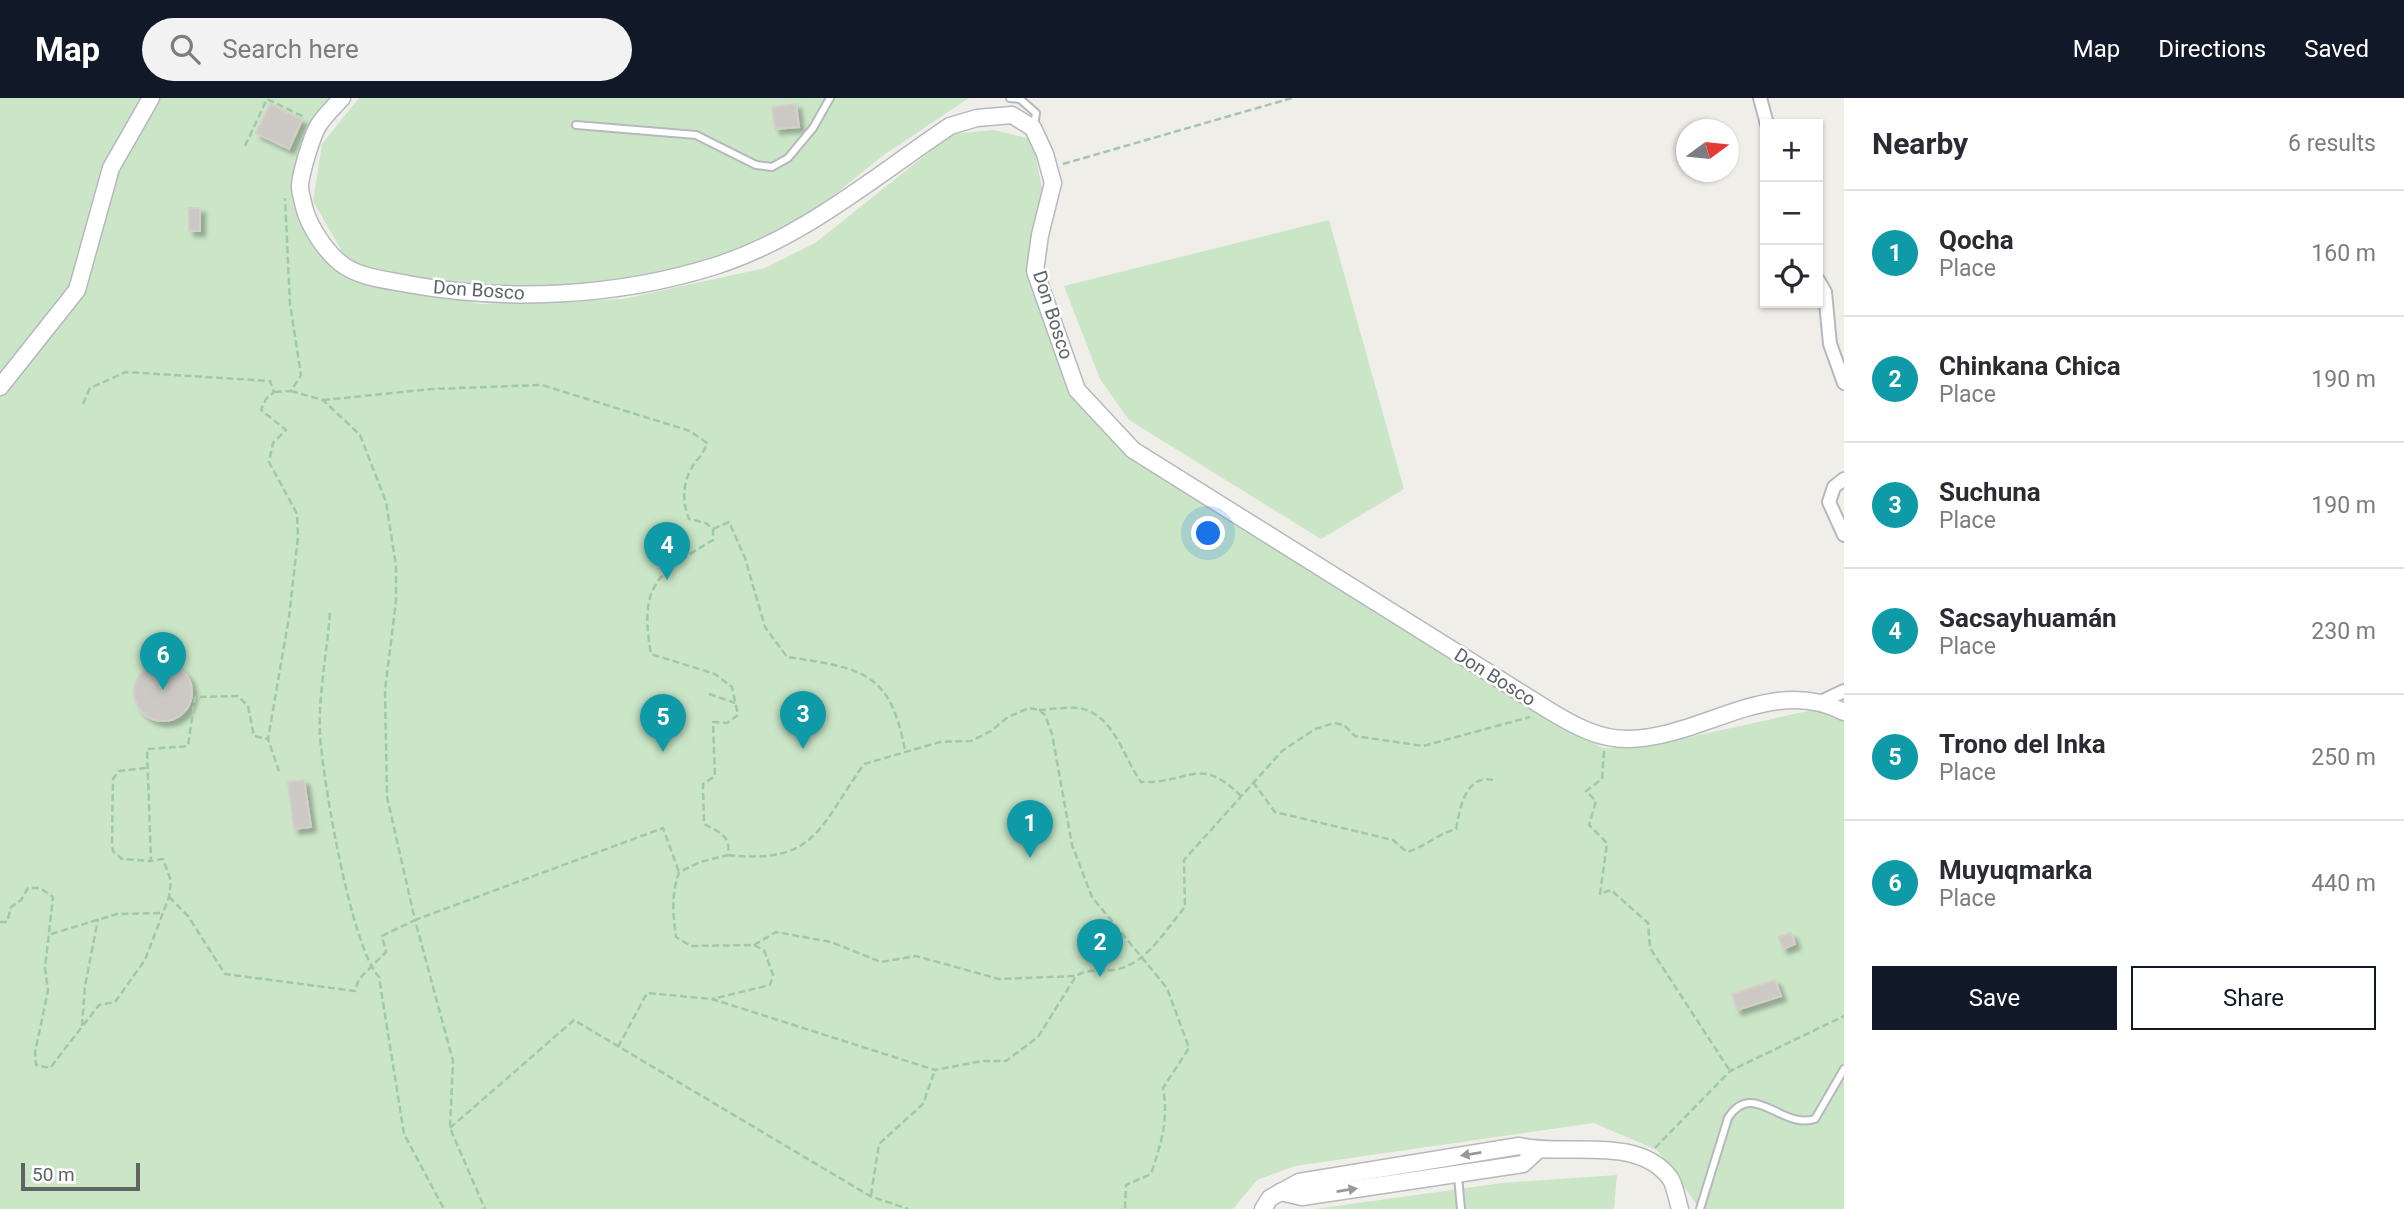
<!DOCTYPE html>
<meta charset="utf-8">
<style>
:root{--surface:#fff;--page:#f2f2f3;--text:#2b2b33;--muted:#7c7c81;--line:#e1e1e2;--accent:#111827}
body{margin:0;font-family:Roboto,sans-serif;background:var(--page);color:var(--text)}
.controls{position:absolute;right:21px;top:21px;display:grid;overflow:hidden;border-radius:0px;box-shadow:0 2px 5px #0004}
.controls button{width:63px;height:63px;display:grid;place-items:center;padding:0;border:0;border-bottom:2px solid var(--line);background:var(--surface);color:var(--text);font:35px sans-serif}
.compass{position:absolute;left:1676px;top:21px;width:63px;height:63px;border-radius:50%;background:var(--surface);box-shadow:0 2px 5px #0004;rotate:75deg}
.scale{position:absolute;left:21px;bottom:18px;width:119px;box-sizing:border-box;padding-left:7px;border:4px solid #5f6467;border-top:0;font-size:19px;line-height:24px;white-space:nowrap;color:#5f6467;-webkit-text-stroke:5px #fff;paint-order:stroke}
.you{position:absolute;left:1209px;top:436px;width:24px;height:24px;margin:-18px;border:5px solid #fff;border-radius:50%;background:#1a73e8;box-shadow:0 0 0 10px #1a73e833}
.badge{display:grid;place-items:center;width:46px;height:46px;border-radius:50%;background:var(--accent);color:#fff;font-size:23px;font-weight:700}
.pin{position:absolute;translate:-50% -58px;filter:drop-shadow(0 2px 4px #0008)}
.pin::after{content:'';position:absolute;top:37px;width:24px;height:21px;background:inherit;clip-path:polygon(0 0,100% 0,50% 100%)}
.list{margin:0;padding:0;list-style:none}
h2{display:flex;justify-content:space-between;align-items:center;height:91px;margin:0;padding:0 28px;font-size:30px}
h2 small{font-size:23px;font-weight:400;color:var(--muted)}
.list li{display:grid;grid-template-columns:46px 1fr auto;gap:21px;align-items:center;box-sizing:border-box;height:126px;padding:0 28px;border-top:2px solid var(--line)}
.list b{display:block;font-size:26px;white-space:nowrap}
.list p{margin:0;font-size:23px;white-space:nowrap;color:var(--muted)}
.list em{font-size:23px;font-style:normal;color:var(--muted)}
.actions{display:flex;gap:14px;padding:21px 28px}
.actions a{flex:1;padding:16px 0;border:2px solid var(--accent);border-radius:0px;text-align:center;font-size:24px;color:var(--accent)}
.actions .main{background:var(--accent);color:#fff}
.icon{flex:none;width:38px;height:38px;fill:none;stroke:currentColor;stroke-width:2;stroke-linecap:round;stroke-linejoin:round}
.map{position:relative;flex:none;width:1844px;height:1111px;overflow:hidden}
header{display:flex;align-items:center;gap:42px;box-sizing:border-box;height:98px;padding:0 35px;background:var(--accent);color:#fff}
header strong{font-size:33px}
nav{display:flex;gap:38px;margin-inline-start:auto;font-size:24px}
.search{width:490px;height:63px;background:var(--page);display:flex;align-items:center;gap:18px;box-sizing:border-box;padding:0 24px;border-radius:38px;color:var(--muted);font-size:26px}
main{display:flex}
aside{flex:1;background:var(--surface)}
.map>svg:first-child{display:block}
</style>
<header>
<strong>Map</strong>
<div class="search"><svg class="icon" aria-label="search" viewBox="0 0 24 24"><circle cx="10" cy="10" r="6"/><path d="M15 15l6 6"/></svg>Search here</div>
<nav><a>Map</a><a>Directions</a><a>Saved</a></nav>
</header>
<main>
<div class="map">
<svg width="1844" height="1111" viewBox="0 0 1844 1111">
<defs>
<filter id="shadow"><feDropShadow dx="5" dy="5" stdDeviation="2" flood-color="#0004"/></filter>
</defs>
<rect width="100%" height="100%" fill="#f0eee8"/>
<g fill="#cae6c7">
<path d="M 0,0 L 335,0 L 308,36 L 295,107 L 335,172 L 480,206 L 623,201 L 765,170 L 815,145 L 952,36 L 994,32 L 1032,41 L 1048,119 L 1041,200 L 1075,292 L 1132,353 L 1561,627 L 1603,650 L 1649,648 L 1817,611 L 1844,623 L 1844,1111 L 1700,1111 L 1657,1052 L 1594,1025 L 1295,1068 L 1257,1082 L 1233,1111 L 0,1111 Z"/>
<path d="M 359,0 L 969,0 L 881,59 L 818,110 L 740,155 L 644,181 L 569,190 L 470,190 L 349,166 L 313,103 L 322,46 Z"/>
<path d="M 1329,122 L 1404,391 L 1321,441 L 1129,322 L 1100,281 L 1064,188 Z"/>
<path d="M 1617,1077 L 1614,1111 L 1315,1111 L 1502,1085 Z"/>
</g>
<g fill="#ccc9c4" stroke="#d5cfc7" stroke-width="2" filter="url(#shadow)">
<path d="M 270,6 L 302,22 L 289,51 L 256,35 Z"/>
<path d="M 796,6 L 799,29 L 775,31 L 772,9 Z"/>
<rect x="189" y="110" width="11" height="23"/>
<circle cx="163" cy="594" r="29"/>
<path d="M 304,682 L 311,729 L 294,731 L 288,684 Z"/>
<path d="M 1791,835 L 1795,846 L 1783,851 L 1779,839 Z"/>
<path d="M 1775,882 L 1781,898 L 1737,912 L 1732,896 Z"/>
</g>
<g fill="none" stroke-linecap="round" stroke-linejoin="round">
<defs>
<g id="service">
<path d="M 1010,0 L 1020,1 L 1036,15 L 1034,28"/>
<path d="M 576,27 L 696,37 L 756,67 L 772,69 L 788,60 L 813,30 L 830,0"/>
<path d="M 1458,1078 L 1461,1111"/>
<path d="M 1700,1111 L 1728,1020 C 1753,981 1782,1032 1815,1021 L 1844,971"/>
</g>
<g id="minor">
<path d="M 1760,0 L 1767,26"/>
<path d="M 1818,182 L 1825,194 L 1830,246 L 1844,285"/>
<path d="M 1844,381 L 1834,389 L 1829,404 L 1844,437"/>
<path d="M 1823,603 L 1844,593"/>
</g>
<g id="tertiary">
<path d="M 342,0 C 334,9 324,18 318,28 C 312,38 300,77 300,89 C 300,95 303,103 304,109 C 309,129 328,158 346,169 C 364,180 387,182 407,186 C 507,204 617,199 715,168 C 803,140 874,79 950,28 L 977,20 L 1012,17 L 1033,30 L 1045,56 L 1053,85 L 1040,137 L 1035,173 L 1077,292 L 1133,352 L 1550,613 C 1575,628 1600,642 1630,641 C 1703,639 1773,576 1844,614"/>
<path d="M 0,289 L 77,192 L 111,70 L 151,0"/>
<path d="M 1280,1094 L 1302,1099 L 1523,1066 L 1538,1052"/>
<path d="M 1263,1111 L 1270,1100 L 1299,1084 L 1519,1048 C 1565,1059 1637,1036 1670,1080 C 1675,1087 1677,1102 1680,1111"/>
</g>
</defs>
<use href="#service" stroke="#b5b8bc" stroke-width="10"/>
<use href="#minor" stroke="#b5b8bc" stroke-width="16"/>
<use href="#tertiary" stroke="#b5b8bc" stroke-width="19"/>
<g stroke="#a1c9a9" stroke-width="2.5" stroke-dasharray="7 3.5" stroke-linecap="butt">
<path d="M 245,48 L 267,1 L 304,19"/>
<path d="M 1063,66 L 1292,0"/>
<path d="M 291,293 L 323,302 L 360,337 L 386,404 L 396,468 L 396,503 L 385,592 L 387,699 L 415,822 L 663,730 L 679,774"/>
<path d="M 275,294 L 291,293 L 301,277 L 290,206 L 285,100"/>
<path d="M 323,302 L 432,291 L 542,287 L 690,333 L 707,345 C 704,357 695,362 690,373 C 682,389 683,406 689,421 L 706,425 L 713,431 L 713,442 C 656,476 639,487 651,556 L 715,576 L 732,589 L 738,617 L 727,625 L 713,624 L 715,678 L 703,686 L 704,726 C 719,734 731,737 728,757 L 700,764 L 679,774 C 671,797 673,816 676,839 L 691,848 L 754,847 L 764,852 L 773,877 L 770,887 L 712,901"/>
<path d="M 83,306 L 90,290 L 126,274 L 270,283 L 274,294 L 266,301 L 261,312 L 286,332 L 273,345 L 269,364 L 297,416 L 298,439 L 289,519 L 268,641 L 279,673"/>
<path d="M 713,431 L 729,424 L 745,460 L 765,529 L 787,559 C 861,570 891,573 905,653"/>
<path d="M 330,515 C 327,555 318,598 320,637 C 323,683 351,849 379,879 L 404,1036 L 444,1111"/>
<path d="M 709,596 L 735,605"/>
<path d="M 1039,612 C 1052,611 1067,609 1079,610 C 1114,616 1123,659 1141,684 C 1191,686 1198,656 1241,698"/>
<path d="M 1604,653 L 1602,681 L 1586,693 L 1596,703 L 1589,727 L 1607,745 L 1600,796 L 1611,792 L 1648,825 L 1650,850 L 1730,973"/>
<path d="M 146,670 L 119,673 L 113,681 L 112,745 L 113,753 L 122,761 L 151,763"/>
<path d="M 1253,684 L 1275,714 L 1393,742 L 1407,754 C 1425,749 1437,736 1456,731 C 1460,710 1466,673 1496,683"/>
<path d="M 728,757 C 816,767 819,729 864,666 L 940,644 L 971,643 L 991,633 L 1008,619 L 1029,610 L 1039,612 L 1045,617 L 1052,636 L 1072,747 L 1092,799 L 1167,890 L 1189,950 L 1163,990 C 1169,1023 1161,1045 1151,1076 L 1126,1087 L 1125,1111"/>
<path d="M 169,799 L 188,818 L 225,876 L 355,893 L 359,881 L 386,854 L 382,838 L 415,822 L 453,963 L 450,1030 L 485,1111"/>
<path d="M 0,824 L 7,824 L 11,809 L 21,802 L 28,790 L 40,790 L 53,799 L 45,870 L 48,893 L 35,954 L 36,967 L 50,970 L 99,907 L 115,904 L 145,862 L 169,799 L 171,783 L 163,761 L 151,763 L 147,651 L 188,648 L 195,599 L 238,598 L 248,608 L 254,638 L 268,641"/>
<path d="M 51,836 L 117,816 L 162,815"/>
<path d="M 754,847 L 776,834 L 831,844 L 881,864 L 916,858 L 999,881 L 1075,878"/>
<path d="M 82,928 L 85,888 L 98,821"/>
<path d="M 618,949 L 647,895 L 712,901 L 935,972 L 982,963 L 1006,963 L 1038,939 L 1076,878 C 1090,869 1102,875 1118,871 C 1147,865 1167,830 1185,809 L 1184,762 L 1282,653 L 1315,631 L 1334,625 L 1344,627 L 1355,638 L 1423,648 L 1530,619"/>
<path d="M 450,1030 L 574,922 L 870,1098 L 908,1111"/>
<path d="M 1655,1050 L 1730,973 L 1844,918"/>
<path d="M 871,1097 L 879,1046 L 923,1006 L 935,972"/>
</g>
<use href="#service" stroke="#fff" stroke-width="6"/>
<use href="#minor" stroke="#fff" stroke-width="12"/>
<use href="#tertiary" stroke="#fff" stroke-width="16"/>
</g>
<defs><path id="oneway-solid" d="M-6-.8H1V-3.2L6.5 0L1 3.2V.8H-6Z" transform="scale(1.75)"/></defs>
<g fill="#979a9c">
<use href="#oneway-solid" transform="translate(1471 1056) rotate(171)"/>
<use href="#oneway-solid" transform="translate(1347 1092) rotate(-9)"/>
</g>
<g text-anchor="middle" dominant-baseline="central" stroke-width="5" stroke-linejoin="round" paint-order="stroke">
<g font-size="19" fill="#5f6467" stroke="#fff">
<text transform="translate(479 192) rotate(4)">Don Bosco</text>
<text transform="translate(1053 217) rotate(72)">Don Bosco</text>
<text transform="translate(1495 579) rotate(32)">Don Bosco</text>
</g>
</g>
</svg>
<div class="controls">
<button>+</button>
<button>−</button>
<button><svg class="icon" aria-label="locate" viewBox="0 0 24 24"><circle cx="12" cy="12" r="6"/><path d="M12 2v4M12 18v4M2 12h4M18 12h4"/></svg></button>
</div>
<svg class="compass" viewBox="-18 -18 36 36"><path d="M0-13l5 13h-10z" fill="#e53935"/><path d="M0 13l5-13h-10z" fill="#7c7c81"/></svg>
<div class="scale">50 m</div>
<div class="you"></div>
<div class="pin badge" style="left:1030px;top:760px;background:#0f9aa8">1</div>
<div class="pin badge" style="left:1100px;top:879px;background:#0f9aa8">2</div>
<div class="pin badge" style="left:803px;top:651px;background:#0f9aa8">3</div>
<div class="pin badge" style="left:667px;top:482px;background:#0f9aa8">4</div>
<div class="pin badge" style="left:663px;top:654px;background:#0f9aa8">5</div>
<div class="pin badge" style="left:163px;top:592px;background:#0f9aa8">6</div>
</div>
<aside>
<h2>Nearby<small>6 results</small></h2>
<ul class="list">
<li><span class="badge" style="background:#0f9aa8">1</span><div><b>Qocha</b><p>Place</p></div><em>160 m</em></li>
<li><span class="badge" style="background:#0f9aa8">2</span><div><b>Chinkana Chica</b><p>Place</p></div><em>190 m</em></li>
<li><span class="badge" style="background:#0f9aa8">3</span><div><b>Suchuna</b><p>Place</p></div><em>190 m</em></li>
<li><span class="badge" style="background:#0f9aa8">4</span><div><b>Sacsayhuamán</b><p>Place</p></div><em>230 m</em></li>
<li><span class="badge" style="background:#0f9aa8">5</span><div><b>Trono del Inka</b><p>Place</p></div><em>250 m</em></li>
<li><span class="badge" style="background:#0f9aa8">6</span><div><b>Muyuqmarka</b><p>Place</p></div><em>440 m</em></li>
</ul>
<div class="actions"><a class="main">Save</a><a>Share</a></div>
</aside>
</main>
